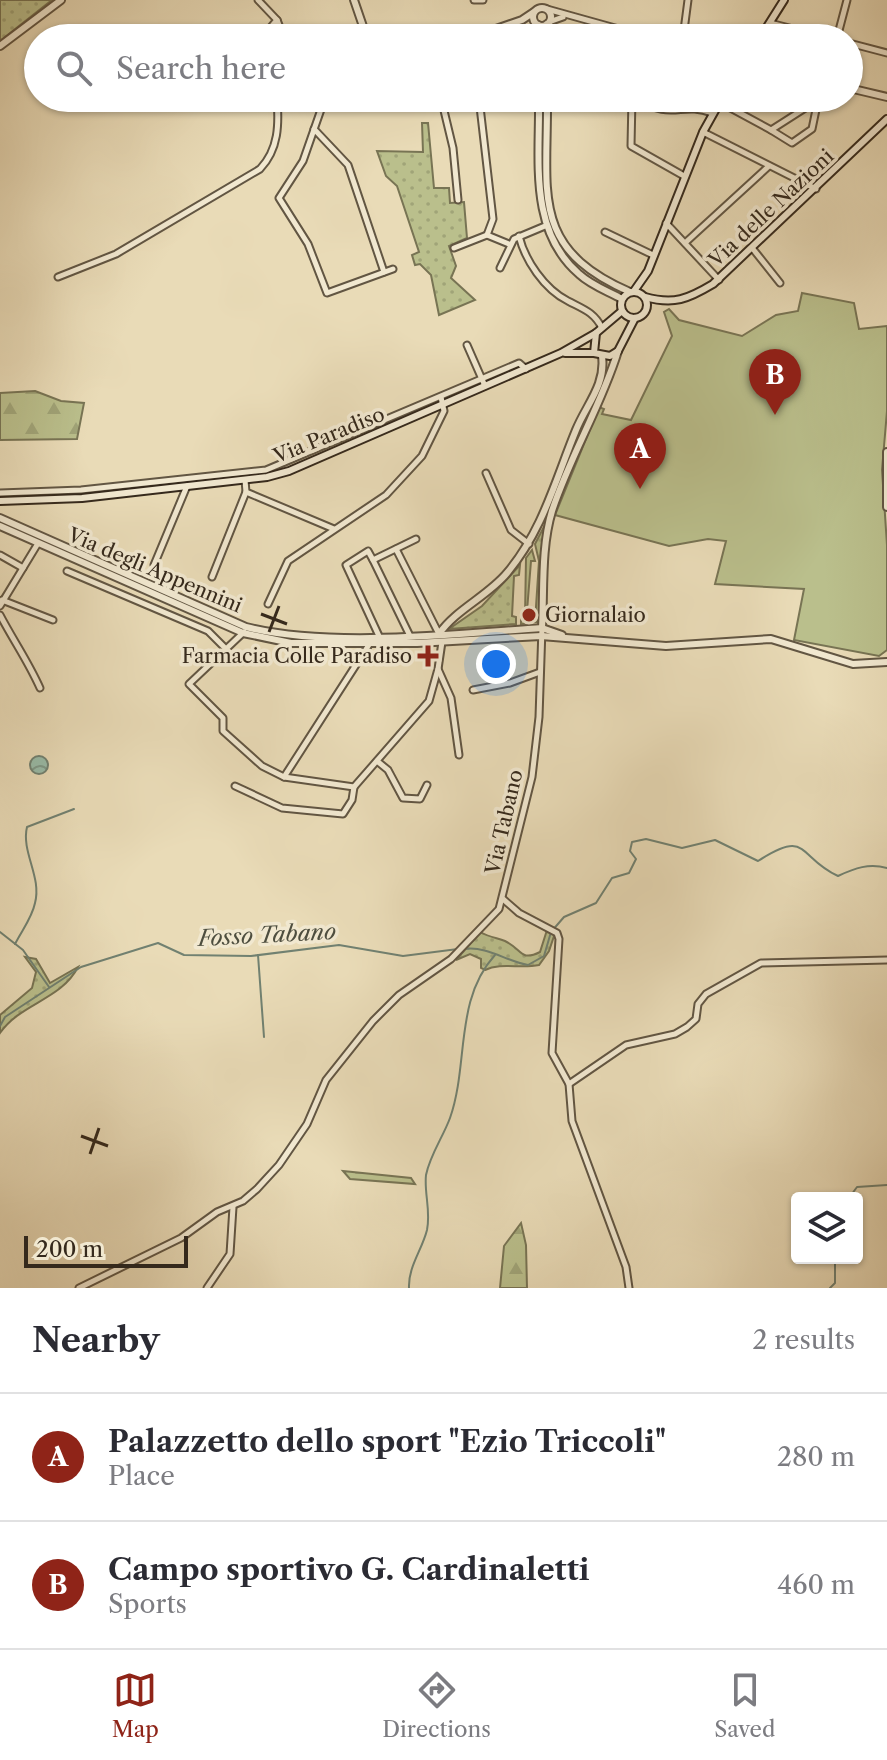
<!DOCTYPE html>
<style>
:root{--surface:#fff;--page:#f7f7f7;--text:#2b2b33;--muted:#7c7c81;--line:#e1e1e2;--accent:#8f2418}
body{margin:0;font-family:"Libre Caslon Text",serif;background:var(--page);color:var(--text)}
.controls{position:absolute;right:24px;bottom:24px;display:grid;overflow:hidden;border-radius:8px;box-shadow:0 2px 6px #0004}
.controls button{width:72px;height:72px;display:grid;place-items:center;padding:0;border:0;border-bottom:2px solid var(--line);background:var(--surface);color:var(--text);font:40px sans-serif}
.scale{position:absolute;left:24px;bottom:20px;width:164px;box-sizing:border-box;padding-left:8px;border:4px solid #35291c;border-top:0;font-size:22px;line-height:28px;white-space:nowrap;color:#35291c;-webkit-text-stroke:6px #f1e8d0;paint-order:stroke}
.you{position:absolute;left:496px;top:664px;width:28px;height:28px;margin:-20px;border:6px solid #fff;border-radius:50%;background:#1a73e8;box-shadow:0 0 0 12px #1a73e833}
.badge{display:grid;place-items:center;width:52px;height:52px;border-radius:50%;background:var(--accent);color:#fff;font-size:26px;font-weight:700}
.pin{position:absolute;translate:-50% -66px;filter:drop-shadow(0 2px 4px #0008)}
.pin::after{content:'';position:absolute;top:42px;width:28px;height:24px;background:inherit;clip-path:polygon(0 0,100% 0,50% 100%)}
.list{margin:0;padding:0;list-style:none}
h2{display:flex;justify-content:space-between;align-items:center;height:104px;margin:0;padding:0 32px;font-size:34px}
h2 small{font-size:26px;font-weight:400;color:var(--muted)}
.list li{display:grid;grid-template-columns:52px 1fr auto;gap:24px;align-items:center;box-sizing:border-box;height:128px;padding:0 32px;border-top:2px solid var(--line)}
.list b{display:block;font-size:30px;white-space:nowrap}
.list p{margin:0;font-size:26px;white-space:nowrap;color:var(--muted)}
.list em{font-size:26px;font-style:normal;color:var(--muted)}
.icon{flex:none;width:44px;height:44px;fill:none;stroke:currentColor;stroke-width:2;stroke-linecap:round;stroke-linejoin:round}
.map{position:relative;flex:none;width:887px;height:1288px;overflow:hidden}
.search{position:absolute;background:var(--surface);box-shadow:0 2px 6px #0004;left:24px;right:24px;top:24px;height:88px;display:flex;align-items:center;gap:20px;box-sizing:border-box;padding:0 28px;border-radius:44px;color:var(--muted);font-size:30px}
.sheet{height:360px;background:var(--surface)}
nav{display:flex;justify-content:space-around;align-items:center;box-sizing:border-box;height:112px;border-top:2px solid var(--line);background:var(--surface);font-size:22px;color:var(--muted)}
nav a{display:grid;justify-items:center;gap:4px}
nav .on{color:var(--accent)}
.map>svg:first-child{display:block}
</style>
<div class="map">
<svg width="887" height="1288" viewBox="0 0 887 1288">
<defs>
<pattern id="grass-dots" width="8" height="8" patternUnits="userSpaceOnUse" patternTransform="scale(2)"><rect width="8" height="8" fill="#babf8c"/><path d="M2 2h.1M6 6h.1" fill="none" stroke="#a0a478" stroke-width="1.8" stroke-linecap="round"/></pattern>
<pattern id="forest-firs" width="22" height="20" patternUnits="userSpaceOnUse" patternTransform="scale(2)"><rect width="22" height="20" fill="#babf8c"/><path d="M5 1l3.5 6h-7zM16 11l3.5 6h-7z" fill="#a0a478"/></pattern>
<pattern id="water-waves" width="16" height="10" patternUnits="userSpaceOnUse" patternTransform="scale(2)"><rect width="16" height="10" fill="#99bca9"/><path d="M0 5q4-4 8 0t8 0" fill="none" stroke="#7e9989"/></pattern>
</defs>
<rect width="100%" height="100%" fill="#e9dbb7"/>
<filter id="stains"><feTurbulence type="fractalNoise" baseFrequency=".0025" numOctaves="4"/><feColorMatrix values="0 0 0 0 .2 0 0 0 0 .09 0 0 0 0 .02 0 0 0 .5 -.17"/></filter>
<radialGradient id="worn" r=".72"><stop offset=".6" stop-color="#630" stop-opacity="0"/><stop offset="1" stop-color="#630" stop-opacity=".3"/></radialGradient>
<g fill="url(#grass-dots)" stroke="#787454" stroke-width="2">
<path d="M 0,0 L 52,0 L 0,41 Z"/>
<path d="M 422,123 L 428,123 L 434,188 L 449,188 L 450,203 L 464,202 L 467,238 L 449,246 L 456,266 L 451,278 L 475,300 L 439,315 L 431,275 L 420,264 L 415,265 L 412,255 L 419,252 L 397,186 L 386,176 L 377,151 L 423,152 Z"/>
<path d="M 547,521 L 538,622 L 535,622 L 539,561 L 535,544 Z"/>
<path d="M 532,550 L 535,561 L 531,561 L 527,611 L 531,612 L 531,623 L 521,624 L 521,617 L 525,617 L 526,558 Z"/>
<path d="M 520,565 L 519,575 L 514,576 L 512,616 L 516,617 L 516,624 L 449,629 L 482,606 Z"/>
<path d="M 547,930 L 555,933 L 549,951 L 539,965 C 520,969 501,962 485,970 L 481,968 L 481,959 L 470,954 L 456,960 L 480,932 C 489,937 497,938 505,941 C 522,949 520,962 540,952 Z"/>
<path d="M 25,957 L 36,959 L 50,983 L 78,967 C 61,1000 21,1003 0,1033 L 0,1015 L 32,988 L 36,972 Z"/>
</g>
<g fill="url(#forest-firs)" stroke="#787454" stroke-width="2">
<path d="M 35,391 L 61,401 L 84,403 L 77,439 L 0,440 L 0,393 Z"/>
<path d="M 343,1171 L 411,1178 L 415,1184 L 350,1179 Z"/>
<path d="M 521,1223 L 526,1245 L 527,1288 L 500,1288 L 504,1246 Z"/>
</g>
<path fill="#babf8c" stroke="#787454" stroke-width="2" d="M 802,293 L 854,303 L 859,329 L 887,326 L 887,411 L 882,470 L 887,545 L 887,650 L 879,656 L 794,640 L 804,589 L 715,584 L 726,541 L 708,539 L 669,546 L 555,515 L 599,407 L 604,409 L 602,414 L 631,420 L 672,336 L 664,312 L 669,309 L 679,320 L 742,336 L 776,315 L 798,311 Z"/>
<circle fill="url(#water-waves)" stroke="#718171" stroke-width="2" cx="39" cy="765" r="9"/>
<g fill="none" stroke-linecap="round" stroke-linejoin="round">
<g stroke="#718171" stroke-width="2">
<path d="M 0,932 L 23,950 L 49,987"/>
<path d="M 15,944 C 22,930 32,918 35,903 C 42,877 21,852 27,827 L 74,809"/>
<path d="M 465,949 C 487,946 506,961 528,965 L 544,956 L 551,932 L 564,917 L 596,903 L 612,878 L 629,873 L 636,859 L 630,851 L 632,842 L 646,839 L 682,848 L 715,840 L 758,861 C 809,828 797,857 838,876 C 855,868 869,863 887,868"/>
<path d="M 258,955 L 264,1037"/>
<path d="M 0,1026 L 5,1017 L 81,967 L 158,943 L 184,955 L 251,956 L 339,945 L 403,956 L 458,949"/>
<path d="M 849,1198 L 857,1187 L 887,1185"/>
<path d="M 409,1288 C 408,1267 422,1250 427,1230 C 431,1211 424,1193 426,1175 C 430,1155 443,1137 450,1118 C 469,1064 454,1000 495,955"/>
<path d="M 830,1288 L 835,1283 L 835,1258"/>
</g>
<defs>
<g id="minor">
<path d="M 258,0 L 277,20 L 265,34 L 269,38"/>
<path d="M 474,0 L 483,0"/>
<path d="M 547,9 L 651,38"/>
<path d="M 277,20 L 284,38"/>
<path d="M 549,22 L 563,17"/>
<path d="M 770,23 L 828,38"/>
<path d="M 683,38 L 688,0"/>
<path d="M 837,38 L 847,0"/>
<path d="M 849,43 L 887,53"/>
<path d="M 325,98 L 303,161 L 279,198 L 308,244 L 327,293 L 393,269"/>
<path d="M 441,98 L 453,148 L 458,200"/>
<path d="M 479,98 L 493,219 L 487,235"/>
<path d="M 632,98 L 631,146 L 684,176"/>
<path d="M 636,98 C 673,122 680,101 712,113"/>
<path d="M 712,98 L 771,130 L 821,98"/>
<path d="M 314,129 L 348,165 L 384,272"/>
<path d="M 771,130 L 792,143 L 812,129 L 818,100"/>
<path d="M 703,132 L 816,189"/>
<path d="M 666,223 L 719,280"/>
<path d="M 605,232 L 653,255"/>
<path d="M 519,236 C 525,260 544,289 568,301 C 583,309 594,312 602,328"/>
<path d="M 685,243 L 769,166"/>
<path d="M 454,248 L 487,235 L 509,244"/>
<path d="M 753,249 L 780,283"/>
<path d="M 500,268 L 514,239 L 545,226"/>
<path d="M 58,277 L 116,254 L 260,169 C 279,149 279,124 277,98"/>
<path d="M 467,345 L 485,386"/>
<path d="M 486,473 L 511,530 L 529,544"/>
<path d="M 245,480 L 246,492 L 334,529"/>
<path d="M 0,493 L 81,490 L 266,470 L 519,363 L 526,369"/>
<path d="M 396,549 L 439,634"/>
<path d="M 0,555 L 23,568"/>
<path d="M 373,560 L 410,636"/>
<path d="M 154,565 L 187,486"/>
<path d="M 67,571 L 208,631 L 226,649"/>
<path d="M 212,577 L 246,492"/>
<path d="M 2,600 L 53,620"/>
<path d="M 268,604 L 288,561 L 386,495 L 422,456 L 444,411 L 441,397"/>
<path d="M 0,606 L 37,545"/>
<path d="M 0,615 C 13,640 28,661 40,688"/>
<path d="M 244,632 L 189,684 L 223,718 L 223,731 L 262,766 L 284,777 L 354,787 L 429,701 L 438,669"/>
<path d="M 379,636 L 346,565 L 368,551 L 373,560 L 416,539"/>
<path d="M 442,642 L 438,669 L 451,698 L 459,755"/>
<path d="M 473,690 L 510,683 L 540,672"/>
<path d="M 377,761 L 388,770 L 403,798 L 420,799 L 427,785"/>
<path d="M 284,777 L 372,640"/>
<path d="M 235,786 L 282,808 L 343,814 L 352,800 L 354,787"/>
<path d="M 503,899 L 519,913 L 557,933 L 559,939 L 552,1053 L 569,1084 L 572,1121 L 626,1267 L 629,1288"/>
<path d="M 569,1084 L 626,1045 L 675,1034 L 687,1027 L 696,1019 L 698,1004 L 706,994 L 761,963 L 887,960"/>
<path d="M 79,1288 L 181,1238 L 217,1212 L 243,1201 L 257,1189 L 279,1165 L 307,1124 L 326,1080 L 373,1021 L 399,995 L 451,959 L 499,909 L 532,777 L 539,717 L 542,628"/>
<path d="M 207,1288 L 230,1254 L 233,1207"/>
</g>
<g id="tertiary">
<path d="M 354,0 L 367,38"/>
<circle cx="542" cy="17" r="9"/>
<path d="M 538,25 L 538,38"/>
<path d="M 470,38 L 522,20 L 534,12"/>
<path d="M 546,38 L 547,24"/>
<path d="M 0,46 L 61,0"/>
<path d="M 849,88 L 887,97"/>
<path d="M 539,98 C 540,159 528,230 579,274 C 592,286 608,291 622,299"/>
<path d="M 547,98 C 548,193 529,248 630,292"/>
<path d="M 887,452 L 887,507"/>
<path d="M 0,518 L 246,627 C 328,648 455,634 542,628 L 562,635"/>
<path d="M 0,526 L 243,633 L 291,643 L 417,643 L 541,636 L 666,646 L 771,639 L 853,664 L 887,662"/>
<path d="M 542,628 C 544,590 541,547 552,511 C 570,456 601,406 618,351"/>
<path d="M 439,634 C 455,610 488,596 507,573 C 543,530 555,481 576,430 C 586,405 606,385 602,356"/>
</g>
<g id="secondary">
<path d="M 760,38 L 784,0"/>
<path d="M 634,291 L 648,271 L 703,132 L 722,98"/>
<circle cx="634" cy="305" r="13"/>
<path d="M 645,297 C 674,305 688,299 713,284 L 887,119"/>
<path d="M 622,311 L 596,333 L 594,353 L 610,356 L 618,351 L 635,318"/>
<path d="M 565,353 L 594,353"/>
<path d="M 0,501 L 82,498 L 267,477 L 289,471 L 561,353 L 596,333"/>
</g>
</defs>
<use href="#minor" stroke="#625643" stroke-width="9"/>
<use href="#tertiary" stroke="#625643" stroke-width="10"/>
<use href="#secondary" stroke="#35291c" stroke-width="10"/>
<use href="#minor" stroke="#f1e8d0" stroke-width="5"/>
<use href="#tertiary" stroke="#f1e8d0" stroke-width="6"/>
<use href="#secondary" stroke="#f1e8d0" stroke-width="6"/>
</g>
<path fill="none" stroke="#35291c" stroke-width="3" d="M 261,614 L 287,624M 269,632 L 279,606M 81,1136 L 108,1146M 90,1154 L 99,1128"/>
<g fill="#8f2418" stroke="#f1e8d0" stroke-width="3">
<circle cx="529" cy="615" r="8"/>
<path d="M424 644h8v8h8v8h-8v8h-8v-8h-8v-8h8z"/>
</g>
<g text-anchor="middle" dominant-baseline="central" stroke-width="7" stroke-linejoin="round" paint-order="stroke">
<g font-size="20" fill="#35291c" stroke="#f1e8d0">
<text transform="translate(771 208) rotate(-43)">Via delle Nazioni</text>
<text transform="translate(329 435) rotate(-22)">Via Paradiso</text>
<text transform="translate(155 570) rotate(23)">Via degli Appennini</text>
<text transform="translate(504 822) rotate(-77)">Via Tabano</text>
</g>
<g font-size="20" fill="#35291c" stroke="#f1e8d0" text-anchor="start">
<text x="545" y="615">Giornalaio</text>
<text x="412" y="656" text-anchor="end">Farmacia Colle Paradiso</text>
</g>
<g font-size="22" font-style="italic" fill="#4e4e3f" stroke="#f1e8d0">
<text transform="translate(267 935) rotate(-3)">Fosso Tabano</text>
</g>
</g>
<rect width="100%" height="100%" filter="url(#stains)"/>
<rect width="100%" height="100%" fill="url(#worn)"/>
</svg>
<div class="controls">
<button><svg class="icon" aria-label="layers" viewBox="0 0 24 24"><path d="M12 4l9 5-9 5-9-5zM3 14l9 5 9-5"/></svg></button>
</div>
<div class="scale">200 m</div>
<div class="you"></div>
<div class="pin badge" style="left:640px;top:489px">A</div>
<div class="pin badge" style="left:775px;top:415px">B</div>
<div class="search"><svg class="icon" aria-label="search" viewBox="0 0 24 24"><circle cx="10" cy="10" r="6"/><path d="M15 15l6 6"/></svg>Search here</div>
</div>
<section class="sheet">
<h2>Nearby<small>2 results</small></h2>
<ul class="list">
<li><span class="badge">A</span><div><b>Palazzetto dello sport &quot;Ezio Triccoli&quot;</b><p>Place</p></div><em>280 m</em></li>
<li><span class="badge">B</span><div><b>Campo sportivo G. Cardinaletti</b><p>Sports</p></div><em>460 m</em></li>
</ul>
</section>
<nav>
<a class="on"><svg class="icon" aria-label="map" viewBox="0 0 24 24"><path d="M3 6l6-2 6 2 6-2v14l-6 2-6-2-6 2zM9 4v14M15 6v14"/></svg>Map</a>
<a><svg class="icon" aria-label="directions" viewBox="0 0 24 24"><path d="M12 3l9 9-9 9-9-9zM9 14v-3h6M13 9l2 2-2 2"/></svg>Directions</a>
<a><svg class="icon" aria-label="saved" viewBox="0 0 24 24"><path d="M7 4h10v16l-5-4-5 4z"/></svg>Saved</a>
</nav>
